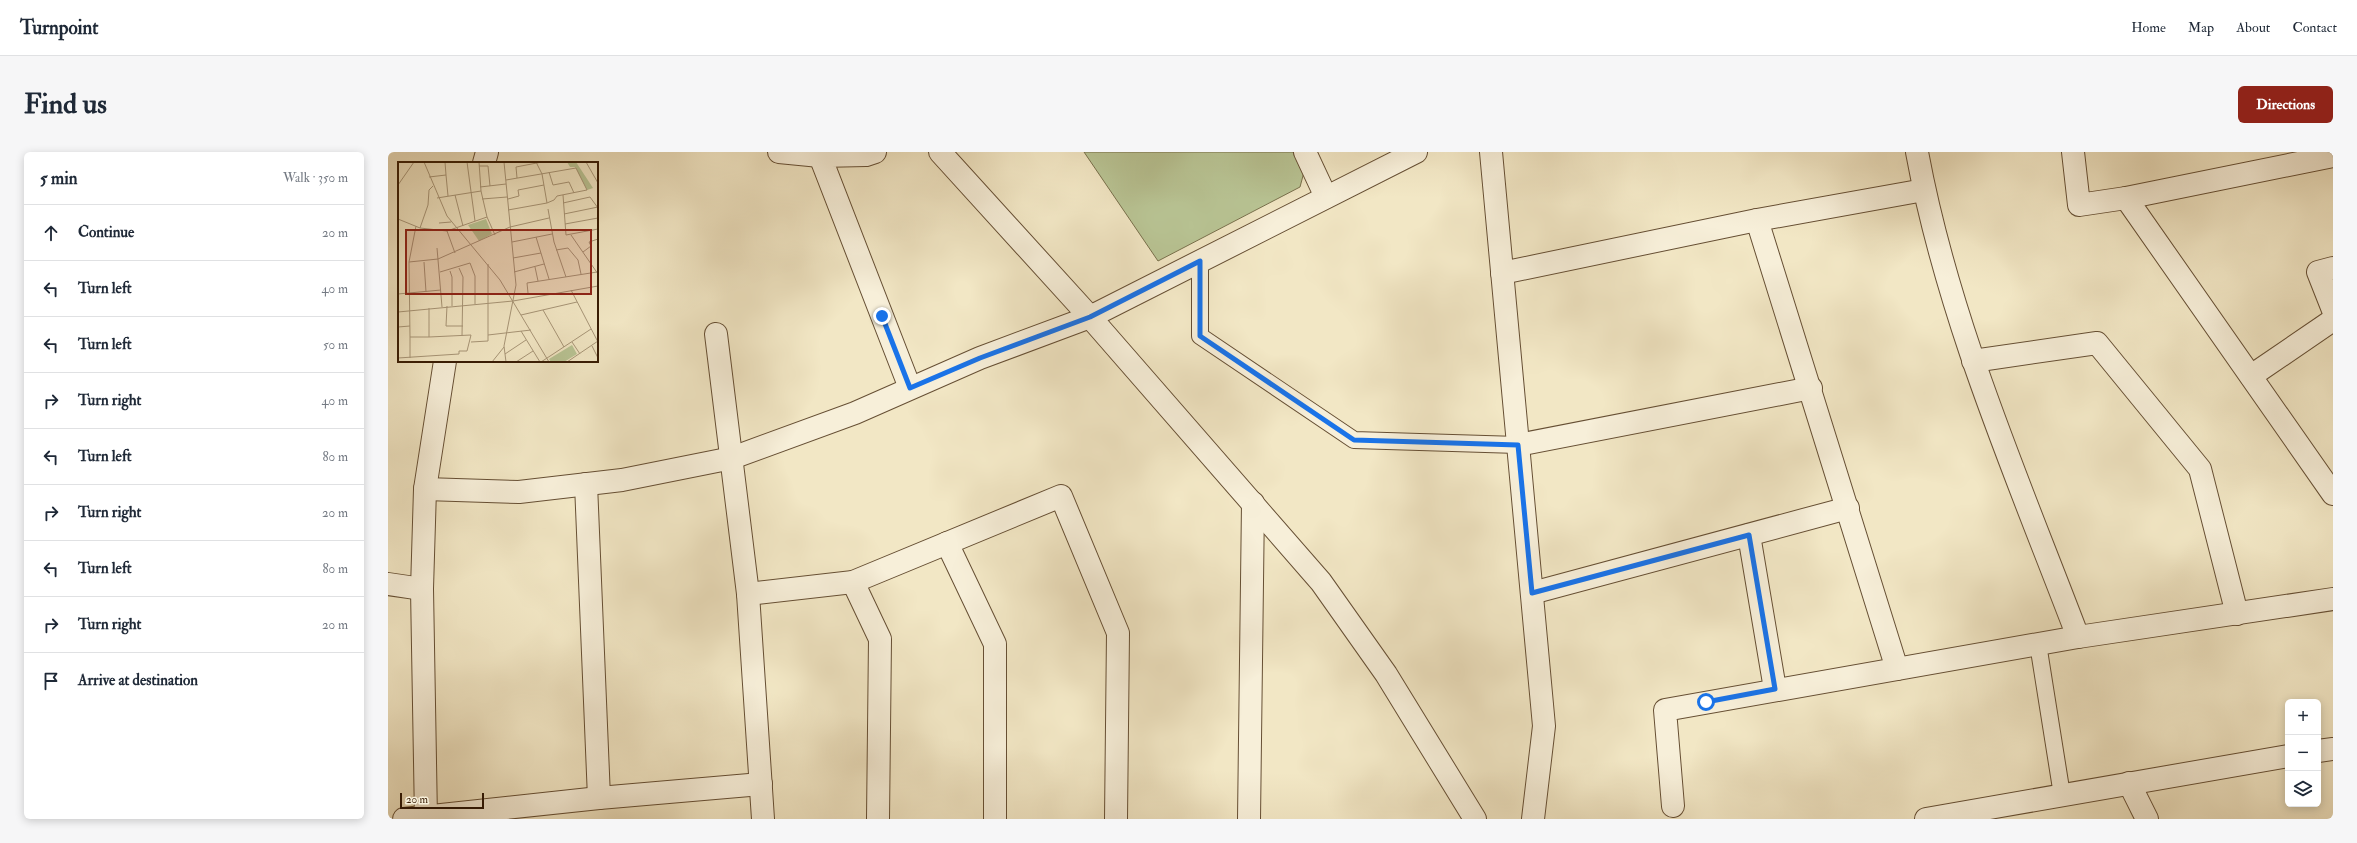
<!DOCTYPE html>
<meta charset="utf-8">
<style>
:root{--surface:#fff;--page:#f6f6f7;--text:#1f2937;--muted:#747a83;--line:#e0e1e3;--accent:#8f2418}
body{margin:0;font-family:"IM FELL Double Pica",serif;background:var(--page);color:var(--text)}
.controls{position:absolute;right:12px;bottom:12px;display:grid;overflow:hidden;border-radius:6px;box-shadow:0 2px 10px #0003}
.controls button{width:36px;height:36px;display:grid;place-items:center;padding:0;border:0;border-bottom:1px solid var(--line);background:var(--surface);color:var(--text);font:20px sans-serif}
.scale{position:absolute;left:12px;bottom:10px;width:84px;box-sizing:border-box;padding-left:4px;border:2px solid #381c04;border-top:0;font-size:11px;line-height:14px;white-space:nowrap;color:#381c04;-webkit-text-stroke:3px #f7efd9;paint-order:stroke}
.stop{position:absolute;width:12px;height:12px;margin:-9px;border:3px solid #1a73e8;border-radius:50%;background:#fff}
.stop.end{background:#1a73e8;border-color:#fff;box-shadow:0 1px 4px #0008}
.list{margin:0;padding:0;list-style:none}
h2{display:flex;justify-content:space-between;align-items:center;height:52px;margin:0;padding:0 16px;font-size:17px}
h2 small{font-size:13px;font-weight:400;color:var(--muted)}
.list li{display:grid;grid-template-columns:26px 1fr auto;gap:12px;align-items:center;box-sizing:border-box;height:56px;padding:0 16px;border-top:1px solid var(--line)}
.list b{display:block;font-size:15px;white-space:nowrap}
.list em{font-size:13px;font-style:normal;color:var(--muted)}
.icon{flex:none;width:22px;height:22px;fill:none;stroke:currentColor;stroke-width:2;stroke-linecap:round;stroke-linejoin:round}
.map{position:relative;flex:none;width:1945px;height:667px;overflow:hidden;border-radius:6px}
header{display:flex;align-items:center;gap:24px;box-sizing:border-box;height:56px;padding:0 20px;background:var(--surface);border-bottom:1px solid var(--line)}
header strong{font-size:19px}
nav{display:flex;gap:22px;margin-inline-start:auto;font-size:14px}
.intro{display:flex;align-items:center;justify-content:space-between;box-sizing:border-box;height:96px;padding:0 24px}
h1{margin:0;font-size:28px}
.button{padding:10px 18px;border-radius:6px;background:var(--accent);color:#fff;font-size:14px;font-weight:700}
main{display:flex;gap:24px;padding:0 24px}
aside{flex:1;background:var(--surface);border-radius:6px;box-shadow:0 2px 10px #0003}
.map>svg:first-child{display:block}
</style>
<header>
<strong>Turnpoint</strong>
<nav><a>Home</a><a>Map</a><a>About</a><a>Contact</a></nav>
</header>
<div class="intro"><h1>Find us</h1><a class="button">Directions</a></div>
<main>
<aside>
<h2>5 min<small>Walk · 350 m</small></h2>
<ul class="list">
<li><svg class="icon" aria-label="ahead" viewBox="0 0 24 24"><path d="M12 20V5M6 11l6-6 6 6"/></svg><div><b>Continue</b></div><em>20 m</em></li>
<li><svg class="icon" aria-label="left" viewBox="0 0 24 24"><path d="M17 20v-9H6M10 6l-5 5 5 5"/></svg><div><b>Turn left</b></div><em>40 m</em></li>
<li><svg class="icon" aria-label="left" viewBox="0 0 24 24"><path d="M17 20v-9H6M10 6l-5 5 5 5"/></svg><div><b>Turn left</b></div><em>50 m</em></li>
<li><svg class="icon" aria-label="right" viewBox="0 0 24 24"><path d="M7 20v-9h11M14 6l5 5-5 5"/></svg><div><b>Turn right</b></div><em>40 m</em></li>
<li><svg class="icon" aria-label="left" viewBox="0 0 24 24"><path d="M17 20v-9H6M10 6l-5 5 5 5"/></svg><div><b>Turn left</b></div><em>80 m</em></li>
<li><svg class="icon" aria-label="right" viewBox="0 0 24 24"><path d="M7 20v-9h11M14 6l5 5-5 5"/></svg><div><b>Turn right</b></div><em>20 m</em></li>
<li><svg class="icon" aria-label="left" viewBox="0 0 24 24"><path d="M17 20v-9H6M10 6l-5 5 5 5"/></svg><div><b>Turn left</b></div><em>80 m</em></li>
<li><svg class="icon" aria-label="right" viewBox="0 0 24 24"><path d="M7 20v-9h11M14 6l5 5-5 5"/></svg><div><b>Turn right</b></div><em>20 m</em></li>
<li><svg class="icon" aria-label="arrive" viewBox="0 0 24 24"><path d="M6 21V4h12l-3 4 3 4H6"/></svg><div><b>Arrive at destination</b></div></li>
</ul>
</aside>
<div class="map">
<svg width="1945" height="667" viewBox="0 0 1945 667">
<rect width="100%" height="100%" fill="#f2e7c5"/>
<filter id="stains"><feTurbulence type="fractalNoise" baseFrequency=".005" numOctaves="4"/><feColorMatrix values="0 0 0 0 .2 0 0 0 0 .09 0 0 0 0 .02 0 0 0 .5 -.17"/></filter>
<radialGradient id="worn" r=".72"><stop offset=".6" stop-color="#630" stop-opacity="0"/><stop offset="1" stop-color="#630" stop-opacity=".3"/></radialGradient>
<path fill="#b9c595" stroke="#78704c" d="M 696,0 L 905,0 L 916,20 L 912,35 L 770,109 Z"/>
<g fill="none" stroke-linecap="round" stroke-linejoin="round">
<defs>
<g id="service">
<path d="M 812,109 L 812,184 L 966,288 L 1130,293"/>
<path d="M 1650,492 L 1674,643"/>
</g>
<g id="minor">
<path d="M 391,0 L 432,4"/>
<path d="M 487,0 L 478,3 L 432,4 L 522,236"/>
<path d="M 917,0 L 938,45"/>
<path d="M 1103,0 L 1156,574 L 1145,667"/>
<path d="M 1685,0 L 1691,53 L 1738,46 L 1945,4"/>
<path d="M 1738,46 L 1945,342"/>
<path d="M 1369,68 L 1509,517"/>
<path d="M 1945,116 L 1930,120 L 1945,158"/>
<path d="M 1114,121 L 1369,68 L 1536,38"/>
<path d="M 328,182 L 360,442 L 375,667"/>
<path d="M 1585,209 L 1709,191 L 1812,317 L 1849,462"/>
<path d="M 1863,224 L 1945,168"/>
<path d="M 1130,293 L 1423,236"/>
<path d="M 198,332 L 211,646"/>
<path d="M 37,337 L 131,340 L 234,328 L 344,306 L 467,261 L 592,206 L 702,165 L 1028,0"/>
<path d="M 1361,383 L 1387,537"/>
<path d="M 559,391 L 607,492 L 607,667"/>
<path d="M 465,430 L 492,487 L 490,667"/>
<path d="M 0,432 L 34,437"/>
<path d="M 1144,441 L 1460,356"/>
<path d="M 360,442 L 465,430 L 673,344 L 730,481 L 728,667"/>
<path d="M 1930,599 L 1945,597"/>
<path d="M 1741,631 L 1759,667"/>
<path d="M 1285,654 L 1277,558 L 1690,485 L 1945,447"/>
<path d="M 16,667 L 211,646 L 373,632"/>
<path d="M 861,667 L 865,351"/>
<path d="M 1538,667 L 1900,604"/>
</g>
<g id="tertiary">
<path d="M 552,0 L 702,165 L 933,430 L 998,522 L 1087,667"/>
<path d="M 1529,0 C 1560,168 1630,327 1690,485"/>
<path d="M 96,11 L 99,0"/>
<path d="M 38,667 L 34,437 L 37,337 L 57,209"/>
</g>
</defs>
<use href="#service" stroke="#664f34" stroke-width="18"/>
<use href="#minor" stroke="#664f34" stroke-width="24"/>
<use href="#tertiary" stroke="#664f34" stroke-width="24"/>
<use href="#service" stroke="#f7efd9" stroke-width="16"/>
<use href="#minor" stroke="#f7efd9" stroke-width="22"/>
<use href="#tertiary" stroke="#f7efd9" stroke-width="22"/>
</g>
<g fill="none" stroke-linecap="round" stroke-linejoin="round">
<path stroke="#1a73e8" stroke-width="5" d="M 494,164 L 522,236 L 592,206 L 702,165 L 812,109 L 812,184 L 966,288 L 1130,293 L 1144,441 L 1361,383 L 1387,537 L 1318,550"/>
</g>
<g transform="translate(10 10)">
<rect width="200" height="200" fill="#f2e7c5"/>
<path d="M 169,0 L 178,0 L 195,26 L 189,28 L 177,5 L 172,5 ZM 88,57 L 94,72 L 81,79 L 70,63 ZM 174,183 L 179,192 L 166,200 L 153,200 L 151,197 Z" fill="#b9c595"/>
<path fill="none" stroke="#a89678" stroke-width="1" d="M 26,0 L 49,54 L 102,118 L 151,200M 69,0 L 77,59M 81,0 L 83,29 L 89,55 L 97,73M 106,0 L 118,123 L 106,184 L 108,200M 138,0 L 144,12 L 149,41M 188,0 L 200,21M 81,4 L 90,4 L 92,24M 151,10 L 155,23 L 171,20 L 176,31M 48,13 L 50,34M 31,15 L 48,13 L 47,0M 119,16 L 118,5 L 144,0M 108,18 L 178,6 L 189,28 L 159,34 L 156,38 L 149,41 L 110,48M 0,23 L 16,0M 82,25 L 108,22M 57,33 L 65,64M 165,33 L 168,73 L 200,67M 39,36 L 83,29M 84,37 L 109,35M 110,37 L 121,34 L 120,28 L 146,23M 165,41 L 192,35 L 200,46M 150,47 L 156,80 L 168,115M 166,52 L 200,45M 0,57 L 22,66 L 49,69M 41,61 L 53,60M 167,62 L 200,56M 18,64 L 11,100 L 12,175 L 31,175M 22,66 L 30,43 L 31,28 L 35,24M 173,73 L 200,112M 138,75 L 151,117M 114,80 L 154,72M 39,86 L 44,145M 158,88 L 170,86 L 180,98 L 183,112M 185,90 L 193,84 L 191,80 L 200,77M 57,91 L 49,69 L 89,55M 115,96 L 143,91M 11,100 L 40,97 L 112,65 L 151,56M 26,100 L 28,130M 137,105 L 140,119M 61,106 L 65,115 L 64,174M 52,109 L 54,115 L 54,144M 42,110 L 72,101 L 77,114 L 77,142M 116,110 L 146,102M 173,128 L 200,180M 130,131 L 129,121 L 199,110M 0,132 L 43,128M 49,144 L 48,164 L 65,164M 145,148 L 166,185M 0,150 L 115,139 L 200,124M 123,153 L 179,140M 0,165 L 12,164M 123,169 L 142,200M 90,173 L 133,168M 73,180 L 90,179 L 90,102M 174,180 L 182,192M 194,184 L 200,196M 107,192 L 128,178M 0,196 L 61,192 L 61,189 L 69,189 L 73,173 L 31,175 L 31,146M 12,196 L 12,175M 94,200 L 106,185M 118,200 L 135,189M 143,200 L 193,167M 169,200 L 200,179"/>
<path fill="#8f2418" fill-opacity="0.15" stroke="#8f2418" stroke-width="2" d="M 8,68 L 193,68 L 193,132 L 8,132 Z"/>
<rect width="200" height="200" fill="none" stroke="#381c04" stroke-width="2"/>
</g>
<rect width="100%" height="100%" filter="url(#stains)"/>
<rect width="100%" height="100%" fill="url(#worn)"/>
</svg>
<div class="controls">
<button>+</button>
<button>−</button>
<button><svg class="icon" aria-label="layers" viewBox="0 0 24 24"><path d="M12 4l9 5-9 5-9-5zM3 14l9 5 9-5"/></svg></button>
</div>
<div class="scale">20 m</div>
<div class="stop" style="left:1318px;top:550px"></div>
<div class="stop end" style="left:494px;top:164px"></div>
</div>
</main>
